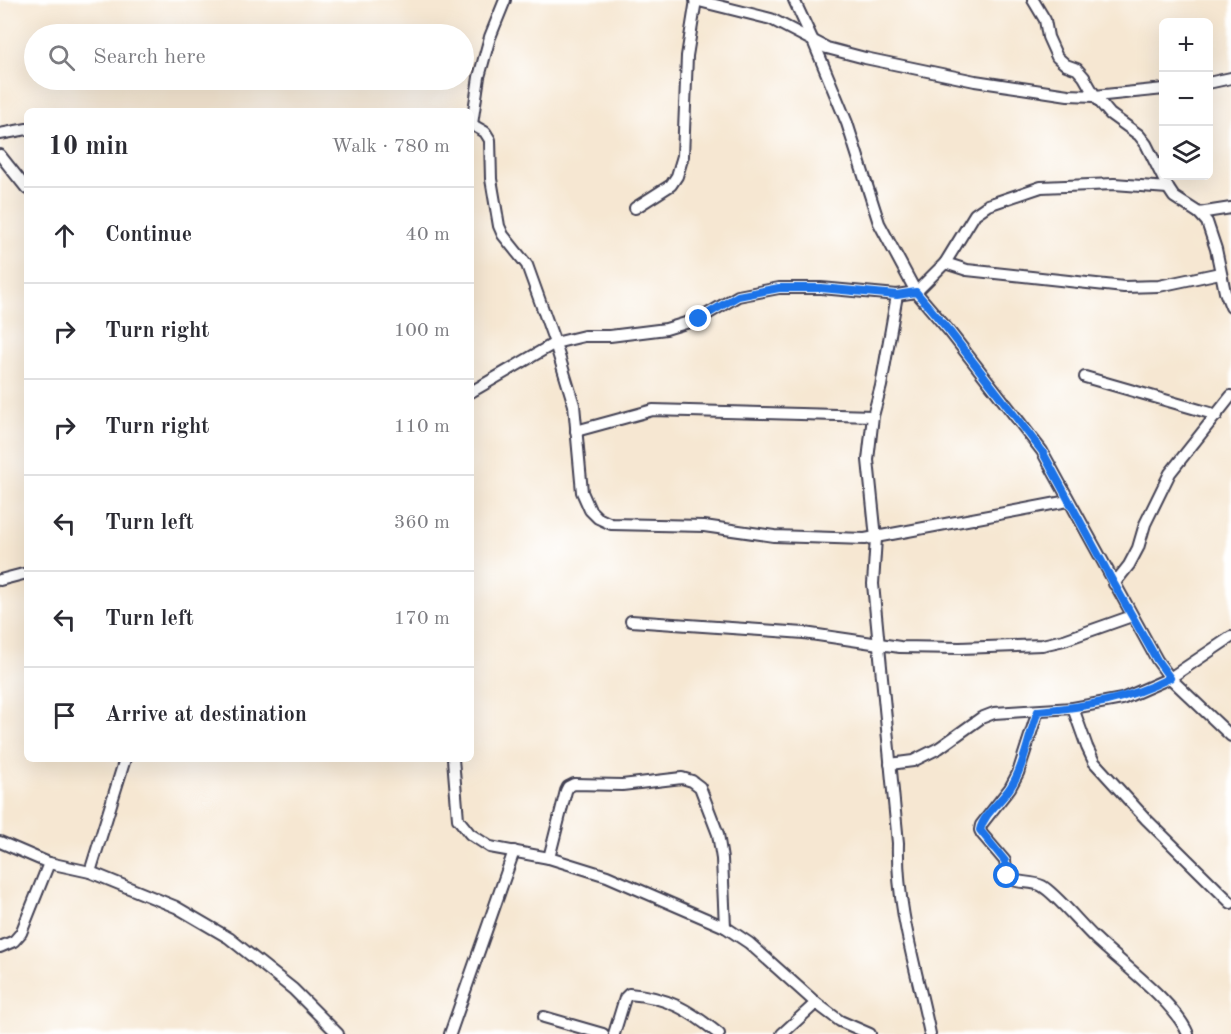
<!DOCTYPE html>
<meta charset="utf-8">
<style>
:root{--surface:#fff;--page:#f2f2f3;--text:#2b2b33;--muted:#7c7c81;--line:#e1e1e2}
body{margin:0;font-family:"Old Standard TT",serif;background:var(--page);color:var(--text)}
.controls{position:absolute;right:18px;top:18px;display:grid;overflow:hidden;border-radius:9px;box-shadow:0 6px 24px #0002}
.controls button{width:54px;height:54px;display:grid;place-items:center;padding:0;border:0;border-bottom:2px solid var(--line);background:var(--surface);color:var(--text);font:30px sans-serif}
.stop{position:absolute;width:18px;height:18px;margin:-14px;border:4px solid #1a73e8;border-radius:50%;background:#fff}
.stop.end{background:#1a73e8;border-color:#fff;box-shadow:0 2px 6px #0008}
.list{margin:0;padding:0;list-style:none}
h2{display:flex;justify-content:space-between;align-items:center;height:78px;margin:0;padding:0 24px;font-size:26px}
h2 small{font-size:20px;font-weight:400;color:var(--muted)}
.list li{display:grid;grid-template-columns:39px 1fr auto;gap:18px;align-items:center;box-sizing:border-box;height:96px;padding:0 24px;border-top:2px solid var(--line)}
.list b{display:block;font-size:22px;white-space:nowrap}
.list em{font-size:20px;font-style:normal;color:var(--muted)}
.icon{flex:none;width:33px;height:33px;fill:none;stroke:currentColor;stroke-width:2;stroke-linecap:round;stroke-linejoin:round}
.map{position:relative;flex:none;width:1231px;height:1034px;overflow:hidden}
.search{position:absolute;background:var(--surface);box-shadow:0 6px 24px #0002;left:24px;top:24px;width:450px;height:66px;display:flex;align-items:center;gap:15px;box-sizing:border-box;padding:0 21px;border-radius:33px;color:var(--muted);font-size:22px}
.panel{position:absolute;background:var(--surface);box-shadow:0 6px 24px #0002;left:24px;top:108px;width:450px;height:654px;border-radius:9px}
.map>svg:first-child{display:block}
</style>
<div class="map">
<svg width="1231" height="1034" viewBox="0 0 1231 1034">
<rect width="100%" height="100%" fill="#fff"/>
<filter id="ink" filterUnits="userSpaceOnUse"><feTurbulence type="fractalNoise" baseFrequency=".0167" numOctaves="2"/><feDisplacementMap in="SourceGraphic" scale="12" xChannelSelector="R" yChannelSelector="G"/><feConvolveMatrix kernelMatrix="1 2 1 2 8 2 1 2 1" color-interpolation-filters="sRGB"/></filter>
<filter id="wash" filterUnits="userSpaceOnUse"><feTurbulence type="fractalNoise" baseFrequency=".008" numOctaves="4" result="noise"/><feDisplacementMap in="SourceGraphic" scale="24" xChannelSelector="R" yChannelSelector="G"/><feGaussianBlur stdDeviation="1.35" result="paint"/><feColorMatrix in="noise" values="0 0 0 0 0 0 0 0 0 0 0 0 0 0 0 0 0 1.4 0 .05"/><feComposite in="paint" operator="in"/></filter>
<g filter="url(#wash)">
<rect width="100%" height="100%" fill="#f6e7d2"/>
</g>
<g filter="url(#ink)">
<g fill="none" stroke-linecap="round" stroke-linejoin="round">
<defs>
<g id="minor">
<path d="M 695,0 L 771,19 L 827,48 L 865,58 L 975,81 L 1068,95 L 1095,96 L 1164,89"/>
<path d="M 794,0 L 814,43 L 847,123 L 879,223 L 916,292 L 945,263 L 975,214 L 988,205 L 1041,187 L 1114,184 L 1168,188"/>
<path d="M 1033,0 L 1045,20 L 1048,37 L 1057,57 L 1066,65 L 1077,69 L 1084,77 L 1095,96 L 1110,114 L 1139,135 L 1146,144 L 1168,188 L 1174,197 L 1199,213 L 1207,222 L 1216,249 L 1225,292 L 1231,307"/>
<path d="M 1208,83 L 1231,78"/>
<path d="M 471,124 L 485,132 L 490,140 L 491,179 L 499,226 L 503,235 L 527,265 L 555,343 L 574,405 L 582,492 L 590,510 L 598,518 L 611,524 L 704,526 L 774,536 L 865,539 L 1068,501"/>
<path d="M 472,124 L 479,77 L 490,37 L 505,0"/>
<path d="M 0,134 L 27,129"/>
<path d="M 0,155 L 27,189"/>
<path d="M 635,208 L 671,185 L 677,176 L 683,156 L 687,56 L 696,0"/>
<path d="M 1199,213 L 1231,208"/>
<path d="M 945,263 L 967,270 L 1124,287 L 1159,286 L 1220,273"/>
<path d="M 897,295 L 881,386 L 873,416 L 868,460 L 876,538 L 873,584 L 898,843 C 896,909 917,970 930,1034"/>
<path d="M 1085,377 L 1217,415"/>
<path d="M 471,392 L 555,343 L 584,336 L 610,336 L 666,329 L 699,319 L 738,296 L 779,288 L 821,288 L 897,295 L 916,292 L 950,332 L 1042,451 L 1157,660 L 1170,678 L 1231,736"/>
<path d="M 576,431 L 653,410 L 873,416"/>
<path d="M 0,580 L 27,573"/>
<path d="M 1114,584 L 1129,565 L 1138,548 L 1145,524 L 1170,473 L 1231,396"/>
<path d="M 631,621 L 804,633 L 900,647 L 960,648 L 1042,645 L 1064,640 L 1132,616"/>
<path d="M 1073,708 L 1087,747 L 1094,762 L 1146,819 L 1231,903"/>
<path d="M 1038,711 L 1018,773 L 1010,788 L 981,825 L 980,830 L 982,834 L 1005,861 L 1007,876 C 1017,885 1030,880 1042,886 C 1055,893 1082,926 1095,938 C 1122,964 1174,1001 1188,1034"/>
<path d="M 453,759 L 458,819 L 470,834 L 490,847 L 549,858 L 607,876 L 725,927 L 749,943 L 816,1003 L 840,1021 L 870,1034"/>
<path d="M 890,764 L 913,761 L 939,748 L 981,718 L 994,713 L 1073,708 L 1122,699 L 1170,678 L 1231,637"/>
<path d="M 0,842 L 49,863 L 90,872 L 176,907 L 229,938 L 293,989 L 338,1034"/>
<path d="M 549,858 L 566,791 L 568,787 L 574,784 L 622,785 L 682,778 L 692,781 L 700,787 L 718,834 L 722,859 L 725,927"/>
<path d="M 90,872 L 125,759"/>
<path d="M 0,947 L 14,941 L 21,933 L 49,863"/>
<path d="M 544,1017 L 603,1034"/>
<path d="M 450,1034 L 514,851"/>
<path d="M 614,1034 L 625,998 L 629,994 C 668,997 689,1010 719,1034"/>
<path d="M 782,1034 L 816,1003"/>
</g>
</defs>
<use href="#minor" stroke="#424052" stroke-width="14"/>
<use href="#minor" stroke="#fff" stroke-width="10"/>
</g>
</g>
<g fill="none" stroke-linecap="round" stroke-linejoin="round" filter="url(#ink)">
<path stroke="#1a73e8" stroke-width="8" d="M 699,319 L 738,296 L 779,288 L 821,288 L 897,295 L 916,292 L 950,332 L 1042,451 L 1114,584 L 1157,660 L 1170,678 C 1126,700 1087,707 1038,711 C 1029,734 1024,768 1010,788 C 1001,802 984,813 980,830 L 1005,861 L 1007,876"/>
</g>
</svg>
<div class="controls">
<button>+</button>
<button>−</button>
<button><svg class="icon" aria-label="layers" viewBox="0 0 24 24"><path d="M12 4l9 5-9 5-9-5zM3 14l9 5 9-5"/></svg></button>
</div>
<div class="stop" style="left:1007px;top:876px"></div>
<div class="stop end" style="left:699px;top:319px"></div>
<div class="search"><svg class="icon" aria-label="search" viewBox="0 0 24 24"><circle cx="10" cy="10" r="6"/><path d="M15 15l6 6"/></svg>Search here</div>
<section class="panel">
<h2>10 min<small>Walk · 780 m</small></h2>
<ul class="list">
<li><svg class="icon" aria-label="ahead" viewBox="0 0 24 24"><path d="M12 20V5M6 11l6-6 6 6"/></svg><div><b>Continue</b></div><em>40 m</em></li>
<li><svg class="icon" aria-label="right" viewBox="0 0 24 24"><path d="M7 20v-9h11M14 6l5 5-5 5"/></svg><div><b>Turn right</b></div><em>100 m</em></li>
<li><svg class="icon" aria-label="right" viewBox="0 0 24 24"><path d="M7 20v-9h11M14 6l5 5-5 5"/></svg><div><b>Turn right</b></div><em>110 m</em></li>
<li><svg class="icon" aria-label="left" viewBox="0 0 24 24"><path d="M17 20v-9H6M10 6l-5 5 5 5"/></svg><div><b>Turn left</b></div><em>360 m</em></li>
<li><svg class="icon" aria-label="left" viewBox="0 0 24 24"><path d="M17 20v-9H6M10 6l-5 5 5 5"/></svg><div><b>Turn left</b></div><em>170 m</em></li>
<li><svg class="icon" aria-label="arrive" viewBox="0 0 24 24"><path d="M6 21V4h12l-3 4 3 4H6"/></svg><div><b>Arrive at destination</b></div></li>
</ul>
</section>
</div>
